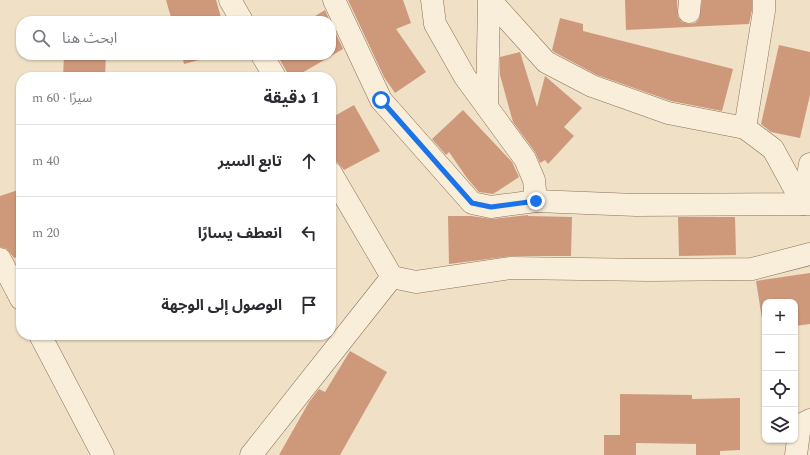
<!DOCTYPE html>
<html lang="ar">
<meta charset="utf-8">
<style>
:root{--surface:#fff;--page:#f2f2f3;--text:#2b2b33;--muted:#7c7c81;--line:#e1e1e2}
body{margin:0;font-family:Spectral,"Noto Sans Arabic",serif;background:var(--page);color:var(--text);direction:rtl}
.controls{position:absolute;right:12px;bottom:12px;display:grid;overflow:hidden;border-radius:8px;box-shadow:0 1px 3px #0004}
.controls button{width:36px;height:36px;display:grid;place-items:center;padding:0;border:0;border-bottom:1px solid var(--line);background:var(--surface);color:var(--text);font:20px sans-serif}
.stop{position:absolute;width:12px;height:12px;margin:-9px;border:3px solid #1a73e8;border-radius:50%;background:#fff}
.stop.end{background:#1a73e8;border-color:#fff;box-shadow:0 1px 4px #0008}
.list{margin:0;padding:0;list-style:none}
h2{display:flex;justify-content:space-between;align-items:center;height:52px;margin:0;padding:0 16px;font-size:17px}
h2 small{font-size:13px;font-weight:400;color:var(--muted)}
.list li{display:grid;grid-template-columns:26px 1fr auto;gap:12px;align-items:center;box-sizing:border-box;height:72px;padding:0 16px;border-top:1px solid var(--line)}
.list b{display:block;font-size:15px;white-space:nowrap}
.list em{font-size:13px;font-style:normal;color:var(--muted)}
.icon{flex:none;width:22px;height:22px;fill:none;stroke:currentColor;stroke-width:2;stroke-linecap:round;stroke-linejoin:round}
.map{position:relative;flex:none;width:810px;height:455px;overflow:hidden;direction:ltr}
.search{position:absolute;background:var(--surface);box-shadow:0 1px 3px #0004;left:16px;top:16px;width:320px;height:44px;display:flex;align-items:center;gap:10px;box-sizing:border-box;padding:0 14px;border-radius:16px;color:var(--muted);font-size:15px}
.panel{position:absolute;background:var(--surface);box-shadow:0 1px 3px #0004;left:16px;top:72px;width:320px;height:268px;border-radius:16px;direction:rtl}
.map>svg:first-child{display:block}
</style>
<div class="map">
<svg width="810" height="455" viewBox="0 0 810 455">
<rect width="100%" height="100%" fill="#efe0c6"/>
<g fill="#ce987b">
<path d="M 166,0 L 216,0 L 222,21 L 172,21 Z"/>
<path d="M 348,0 L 403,0 L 411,23 L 396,29 L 426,72 L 395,93 L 384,77 Z"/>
<path d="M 625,0 L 677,0 L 678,17 L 682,22 L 688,24 L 695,23 L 699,19 L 702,0 L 752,0 L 752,10 L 749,24 L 626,30 Z"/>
<path d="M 325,10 L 330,21 L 307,21 Z"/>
<path d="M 66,16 L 108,18 L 108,21 L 65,21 Z"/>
<path d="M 560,18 L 583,24 L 583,31 L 733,69 L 722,111 L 671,101 L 597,75 L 554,52 L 552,50 Z"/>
<path d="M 331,23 L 343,49 L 295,77 L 290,77 L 277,55 L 331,55 Z"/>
<path d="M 779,45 L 810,52 L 810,95 L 800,138 L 771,132 L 761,124 Z"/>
<path d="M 520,52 L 537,107 L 545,76 L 582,108 L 564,127 L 574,136 L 548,164 L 545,160 L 540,163 L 535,152 L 513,122 L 500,75 L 500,57 Z"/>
<path d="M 64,55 L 106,55 L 105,77 L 63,77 Z"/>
<path d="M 182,55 L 218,55 L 184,64 Z"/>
<path d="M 354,105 L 380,151 L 344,170 L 337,162 L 331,161 L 331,118 Z"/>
<path d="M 463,110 L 512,162 L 519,177 L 493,194 L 479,192 L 467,178 L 449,152 L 446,155 L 432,139 Z"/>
<path d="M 21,189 L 21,256 L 14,258 L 7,249 L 0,247 L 0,196 Z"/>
<path d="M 528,215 L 528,216 L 572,217 L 571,256 L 511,256 L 449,264 L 448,216 L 471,216 L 492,219 Z"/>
<path d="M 678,217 L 735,217 L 736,255 L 679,256 Z"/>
<path d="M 810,273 L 810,324 L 795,326 L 795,302 L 765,302 L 764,331 L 756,281 Z"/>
<path d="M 350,351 L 387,372 L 340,455 L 279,455 L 309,402 L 319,389 L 325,392 Z"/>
<path d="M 620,394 L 692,395 L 692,399 L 740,398 L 740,450 L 720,451 L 720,455 L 696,455 L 696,444 L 636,443 L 636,455 L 604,455 L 604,435 L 620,435 Z"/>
</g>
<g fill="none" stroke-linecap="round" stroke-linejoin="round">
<defs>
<g id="minor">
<path d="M 230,0 L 242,21"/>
<path d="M 334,0 L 381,100 L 472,203 L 491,207 L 536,201 L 534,180 L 525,159 L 465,77 L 435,24 L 432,0"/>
<path d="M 490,0 L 546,62 L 592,86 L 668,113 L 745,128 L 773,149 L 803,204 L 810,204"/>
<path d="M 689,12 L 690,0"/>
<path d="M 262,55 L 275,77"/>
<path d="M 487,107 L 489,0"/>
<path d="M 745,128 L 764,11 L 764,0"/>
<path d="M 331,173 L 392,277 L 416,282 L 511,268 L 650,270 L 752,269 L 810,254"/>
<path d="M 536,201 L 636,205 L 803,204 L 810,164"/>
<path d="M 0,259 L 21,299"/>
<path d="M 40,335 L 103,455"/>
<path d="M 251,455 L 392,277"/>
<path d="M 796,455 L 800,425 L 810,420"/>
</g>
</defs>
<use href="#minor" stroke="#8b715b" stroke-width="23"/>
<use href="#minor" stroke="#f9eed9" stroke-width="22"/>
</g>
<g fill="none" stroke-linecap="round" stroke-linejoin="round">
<path stroke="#1a73e8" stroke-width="5" d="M 381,100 L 472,203 L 491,207 L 536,201"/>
</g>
</svg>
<div class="controls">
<button>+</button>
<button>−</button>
<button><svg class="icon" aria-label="locate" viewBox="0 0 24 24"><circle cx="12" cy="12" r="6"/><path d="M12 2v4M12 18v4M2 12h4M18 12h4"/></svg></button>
<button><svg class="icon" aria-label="layers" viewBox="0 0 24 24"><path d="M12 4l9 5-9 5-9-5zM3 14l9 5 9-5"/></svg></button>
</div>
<div class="stop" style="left:381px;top:100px"></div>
<div class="stop end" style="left:536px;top:201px"></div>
<div class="search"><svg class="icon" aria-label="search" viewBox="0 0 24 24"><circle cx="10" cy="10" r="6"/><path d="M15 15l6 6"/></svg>ابحث هنا</div>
<section class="panel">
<h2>1 دقيقة<small>سيرًا · 60 m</small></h2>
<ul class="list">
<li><svg class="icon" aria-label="ahead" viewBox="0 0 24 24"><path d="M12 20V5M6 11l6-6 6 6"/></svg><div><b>تابع السير</b></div><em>40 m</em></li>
<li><svg class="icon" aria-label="left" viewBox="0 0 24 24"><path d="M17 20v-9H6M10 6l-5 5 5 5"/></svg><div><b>انعطف يسارًا</b></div><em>20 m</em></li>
<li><svg class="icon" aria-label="arrive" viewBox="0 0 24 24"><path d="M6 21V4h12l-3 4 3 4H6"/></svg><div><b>الوصول إلى الوجهة</b></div></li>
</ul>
</section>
</div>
